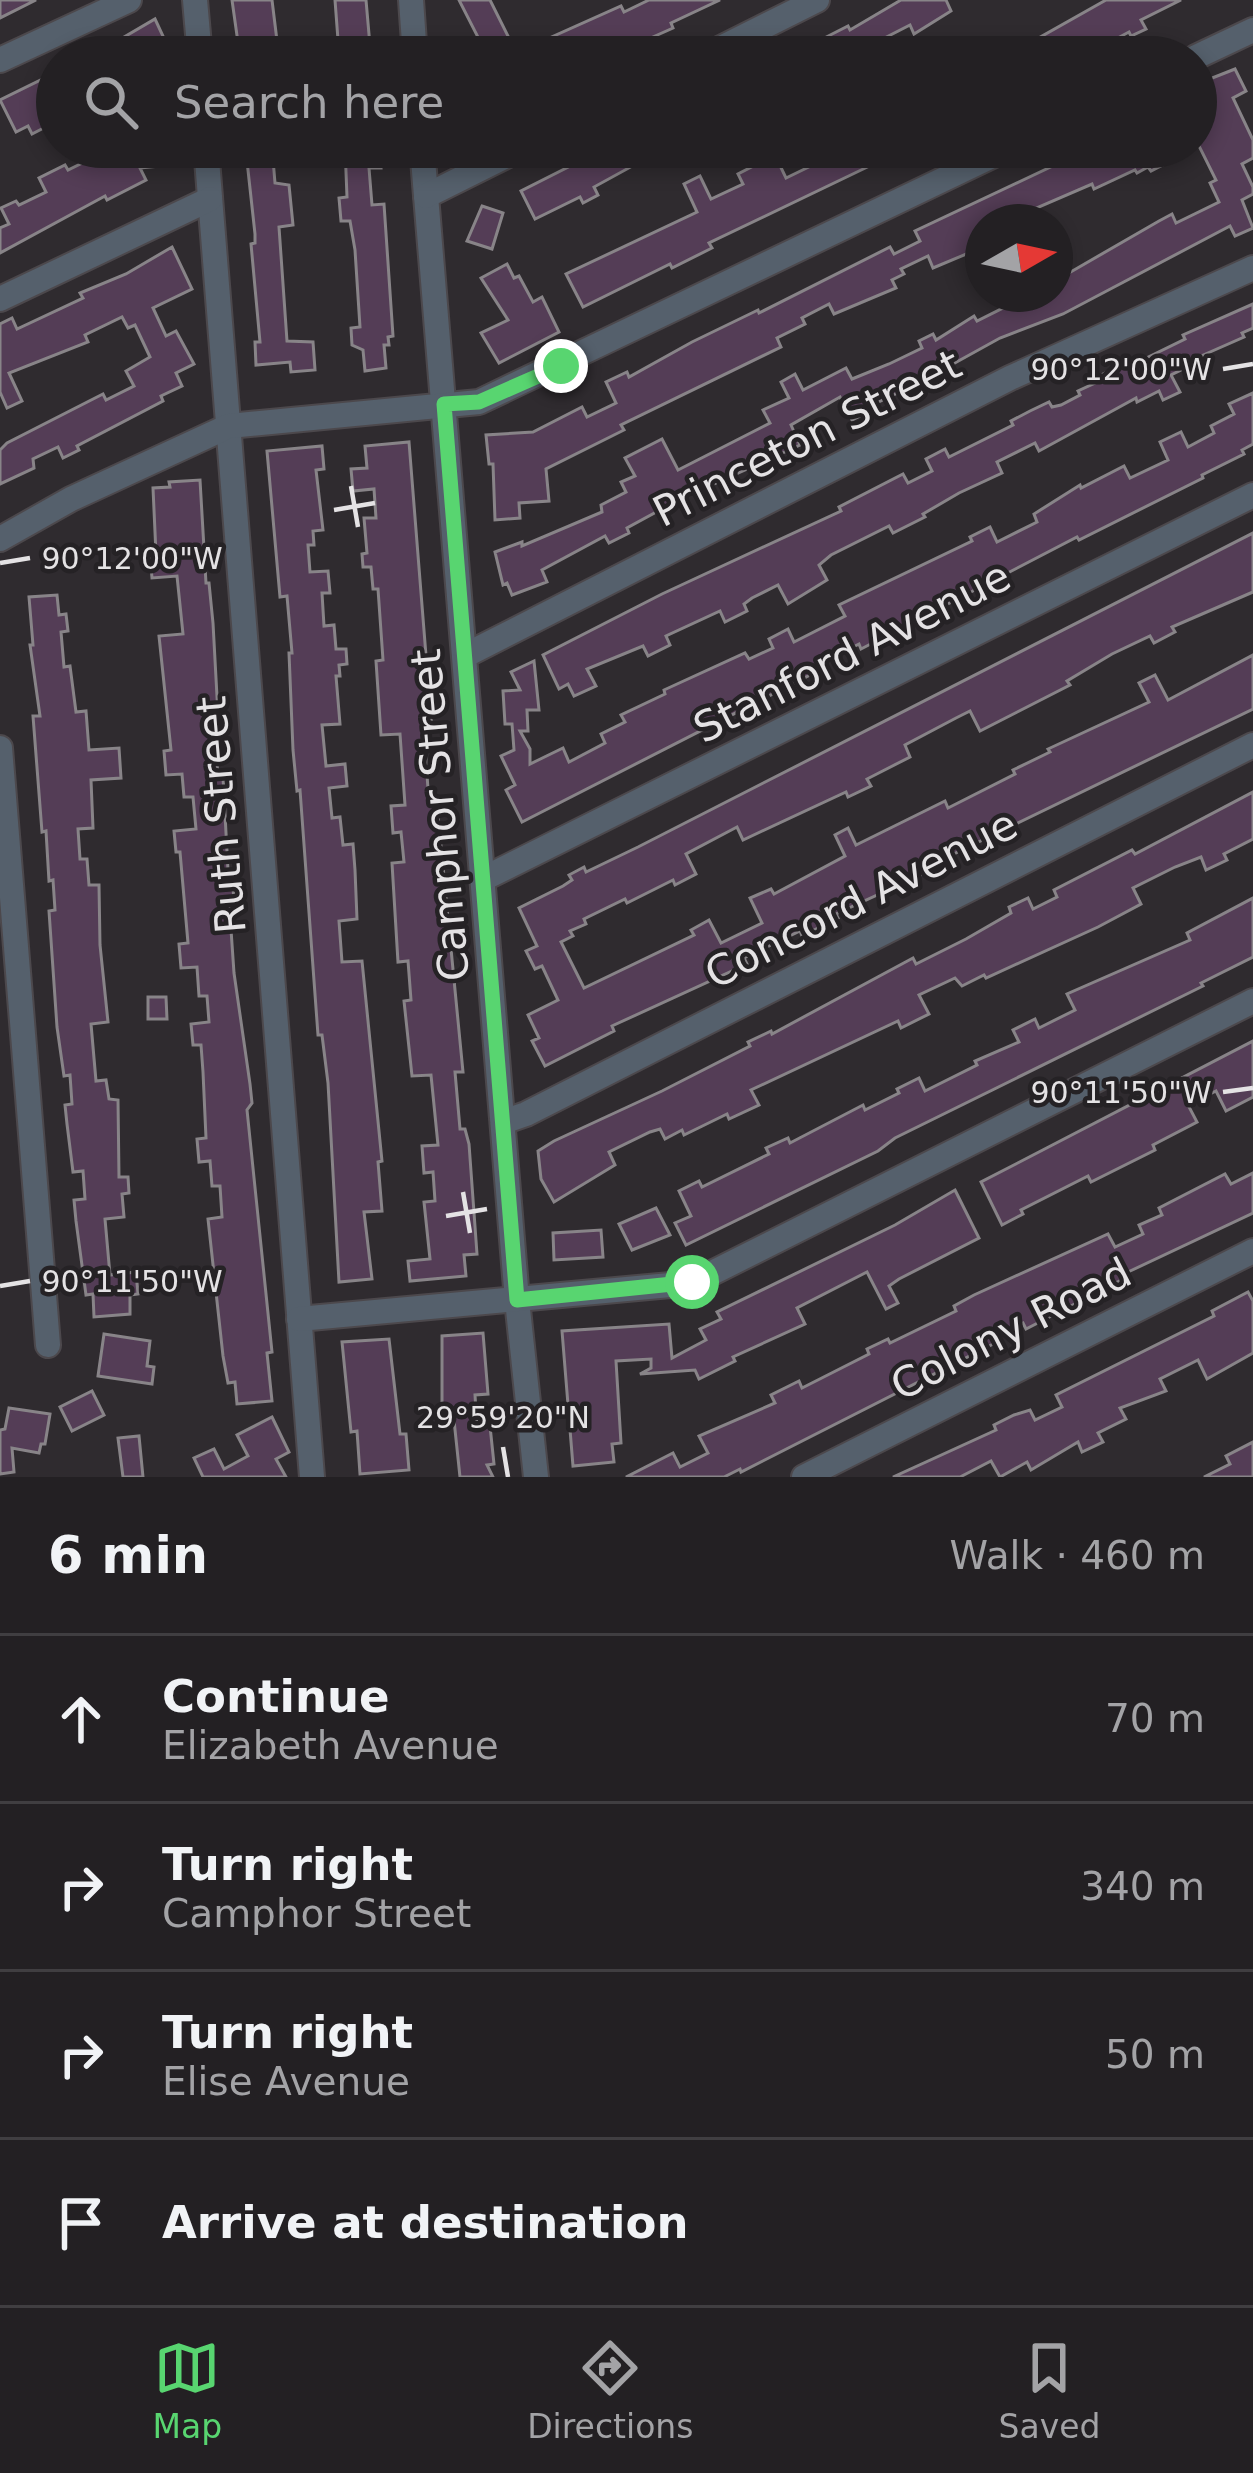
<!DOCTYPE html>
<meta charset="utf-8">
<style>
:root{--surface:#232023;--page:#2b282b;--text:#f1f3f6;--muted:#a3a3a6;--line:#403e41;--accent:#58d570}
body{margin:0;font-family:"DejaVu Sans",sans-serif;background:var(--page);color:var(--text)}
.compass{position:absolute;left:965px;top:204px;width:108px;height:108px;border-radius:50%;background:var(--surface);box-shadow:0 6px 18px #0003;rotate:81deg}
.stop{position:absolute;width:36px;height:36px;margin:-27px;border:9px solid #58d570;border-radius:50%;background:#fff}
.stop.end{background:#58d570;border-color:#fff;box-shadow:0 3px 12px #0008}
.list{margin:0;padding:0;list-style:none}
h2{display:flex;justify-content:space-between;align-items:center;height:156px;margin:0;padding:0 48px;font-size:51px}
h2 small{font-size:39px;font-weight:400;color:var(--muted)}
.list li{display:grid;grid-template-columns:78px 1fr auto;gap:36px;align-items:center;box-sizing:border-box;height:168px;padding:0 48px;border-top:3px solid var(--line)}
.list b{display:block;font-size:45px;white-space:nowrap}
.list p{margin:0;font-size:39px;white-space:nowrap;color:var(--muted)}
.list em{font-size:39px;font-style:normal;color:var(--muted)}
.icon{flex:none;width:66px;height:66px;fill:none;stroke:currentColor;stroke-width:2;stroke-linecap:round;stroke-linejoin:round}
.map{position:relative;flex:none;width:1253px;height:1477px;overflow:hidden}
.search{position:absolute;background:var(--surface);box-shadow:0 6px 18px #0003;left:36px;right:36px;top:36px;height:132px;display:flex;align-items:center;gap:30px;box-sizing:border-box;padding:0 42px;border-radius:66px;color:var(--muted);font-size:45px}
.sheet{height:828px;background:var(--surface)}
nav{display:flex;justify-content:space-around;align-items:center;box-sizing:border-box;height:168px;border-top:3px solid var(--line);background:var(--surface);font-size:33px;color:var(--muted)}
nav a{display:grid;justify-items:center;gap:6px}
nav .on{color:var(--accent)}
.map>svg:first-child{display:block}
</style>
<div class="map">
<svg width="1253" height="1477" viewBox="0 0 1253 1477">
<rect width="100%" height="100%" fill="#2f2b2f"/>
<g fill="#543d56" stroke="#888488" stroke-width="3">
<path d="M 0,0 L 36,0 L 0,18 Z"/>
<path d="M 232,0 L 272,0 L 279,57 L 240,57 Z"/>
<path d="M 335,0 L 366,0 L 371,57 L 332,57 L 331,41 L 338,40 Z"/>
<path d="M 459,0 L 490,0 L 510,40 L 492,49 L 496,57 L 458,57 L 482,45 Z"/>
<path d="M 649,0 L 720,0 L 671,23 L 673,28 L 608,57 L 600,48 L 582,57 L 553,57 L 545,40 L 621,6 L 624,12 Z"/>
<path d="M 901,0 L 946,0 L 951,11 L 914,34 L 910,25 L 875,43 L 882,57 L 787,57 L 848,26 L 850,30 Z"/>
<path d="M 1106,0 L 1181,0 L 1141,20 L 1146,29 L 1131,36 L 1129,32 L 1101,47 L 1104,51 L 1092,57 L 1005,57 Z"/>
<path d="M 155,19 L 169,49 L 163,52 L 166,57 L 90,57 Z"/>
<path d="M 1235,69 L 1246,91 L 1233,98 L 1253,140 L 1253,158 L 1242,164 L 1253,187 L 1253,194 L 1242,200 L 1253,228 L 1235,236 L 1230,226 L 1063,314 L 1000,338 L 933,375 L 931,372 L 906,384 L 908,388 L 866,408 L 868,412 L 852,420 L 840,397 L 791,425 L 800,445 L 714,484 L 713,481 L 627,528 L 629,533 L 609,543 L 605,536 L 542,570 L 547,582 L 512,595 L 507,583 L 503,585 L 495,552 L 522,542 L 522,546 L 602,512 L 601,505 L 626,492 L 621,482 L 635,476 L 625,458 L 662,439 L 678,470 L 770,423 L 763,410 L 789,398 L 781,382 L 795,374 L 803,390 L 846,368 L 852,379 L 889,364 L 922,348 L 919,341 L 933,334 L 936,340 L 974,316 L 977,321 L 1031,294 L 1055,294 L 1055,281 L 1159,221 L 1172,214 L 1176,223 L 1219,202 L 1210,183 L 1216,180 L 1196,140 L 1196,132 L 1207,127 L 1196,105 L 1196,89 L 1204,85 L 1202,82 Z"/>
<path d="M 57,72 L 57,121 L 32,134 L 28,126 L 16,132 L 0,100 Z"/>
<path d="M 115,147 L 170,147 L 171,165 L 140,168 L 146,180 L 107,200 L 105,196 L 0,253 L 0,228 L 9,224 L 1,208 L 16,201 L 19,205 L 46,192 L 39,178 L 65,165 L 68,170 Z"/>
<path d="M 237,147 L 272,147 L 275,183 L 289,185 L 293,225 L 279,227 L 287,341 L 313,342 L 315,370 L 291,372 L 290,362 L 256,365 L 255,342 L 260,342 L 251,244 L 255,243 L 255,234 L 247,161 L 239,162 Z"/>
<path d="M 345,147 L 379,147 L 381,168 L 369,168 L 372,205 L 384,204 L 393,336 L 388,337 L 389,345 L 384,345 L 386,368 L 365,371 L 363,350 L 352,345 L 351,328 L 360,327 L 355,250 L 350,221 L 341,221 L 339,198 L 347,197 Z"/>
<path d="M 608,147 L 667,147 L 594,187 L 598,195 L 583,203 L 580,197 L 535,219 L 521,191 Z"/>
<path d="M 850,147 L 909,147 L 709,243 L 712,248 L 672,268 L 670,264 L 583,307 L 566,274 L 697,212 L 684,184 L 700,176 L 711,199 L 743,184 L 738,174 L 775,155 L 786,178 Z"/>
<path d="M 1093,147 L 1171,147 L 1176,158 L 1151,171 L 1148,167 L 1137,173 L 1135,170 L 1094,189 L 1092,184 L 1004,222 L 983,222 L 983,247 L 933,268 L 928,256 L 901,269 L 904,274 L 892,280 L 896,288 L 834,314 L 829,304 L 802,318 L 805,324 L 777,338 L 781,347 L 621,425 L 624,430 L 546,469 L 549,501 L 519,503 L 520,518 L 495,520 L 493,464 L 489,464 L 486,435 L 533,432 L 582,407 L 587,417 L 616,403 L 606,382 L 627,372 L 629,377 L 692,342 L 758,310 L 759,313 L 890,247 L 894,254 L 920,241 L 915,231 Z"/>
<path d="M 482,206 L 503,213 L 492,249 L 467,241 Z"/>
<path d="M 172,247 L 192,289 L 153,308 L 166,336 L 176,331 L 194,364 L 176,373 L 182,386 L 161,396 L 163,401 L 77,446 L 79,450 L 63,458 L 58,447 L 33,459 L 34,468 L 0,484 L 0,450 L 7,443 L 103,394 L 106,400 L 134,386 L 126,371 L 150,357 L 135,325 L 128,328 L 122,317 L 85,335 L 88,342 L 9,373 L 22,401 L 7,408 L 0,392 L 0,324 L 12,318 L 17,329 L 83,298 L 80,293 L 126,274 Z"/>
<path d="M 507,264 L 514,278 L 519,276 L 533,302 L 542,297 L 559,332 L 499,363 L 481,333 L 508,320 L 481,278 Z"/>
<path d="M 1253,304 L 1253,328 L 1242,333 L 1244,337 L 1201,356 L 1202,360 L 1171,375 L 1180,392 L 1163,400 L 1159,391 L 1137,402 L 1136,398 L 1039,451 L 1035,443 L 997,462 L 1002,473 L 959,493 L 923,514 L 925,517 L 893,533 L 889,526 L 831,555 L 819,565 L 827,580 L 788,604 L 778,585 L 752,598 L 744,604 L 747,611 L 725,622 L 720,611 L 666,636 L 670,645 L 648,656 L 643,646 L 587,669 L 596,686 L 574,696 L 568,684 L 559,689 L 543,655 L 662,594 L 841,511 L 839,507 L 903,474 L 908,483 L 932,471 L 926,459 L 945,449 L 949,457 L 1013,425 L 1011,421 L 1030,411 L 1049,402 L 1052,407 L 1061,405 L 1080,395 L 1078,391 L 1095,383 L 1093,379 L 1134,359 L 1136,363 L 1185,339 L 1183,335 Z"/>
<path d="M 1253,393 L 1253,444 L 1242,450 L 1244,454 L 1202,475 L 1203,478 L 1079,540 L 1077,537 L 861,649 L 859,644 L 808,670 L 810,675 L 522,822 L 506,790 L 515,785 L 501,756 L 514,750 L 512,724 L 505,724 L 503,691 L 520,690 L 511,672 L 534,661 L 539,710 L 527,710 L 528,731 L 520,731 L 530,749 L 530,764 L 563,748 L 569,762 L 605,743 L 601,734 L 625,722 L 621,715 L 665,694 L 664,690 L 745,653 L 749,659 L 773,648 L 769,639 L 788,629 L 794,642 L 845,616 L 839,605 L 972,541 L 970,537 L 990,527 L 997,542 L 1037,522 L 1034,514 L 1080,485 L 1081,488 L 1124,466 L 1130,478 L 1168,460 L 1160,442 L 1181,432 L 1188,447 L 1214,433 L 1211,426 L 1234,414 L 1229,404 Z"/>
<path d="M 409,442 L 432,731 L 424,732 L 428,789 L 433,788 L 437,805 L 463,1072 L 455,1072 L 460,1129 L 465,1129 L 469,1144 L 477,1254 L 464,1255 L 466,1276 L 410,1281 L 408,1261 L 430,1259 L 424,1202 L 435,1201 L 433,1172 L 424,1173 L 422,1146 L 438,1145 L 431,1075 L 412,1076 L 404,1001 L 411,1000 L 408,961 L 398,962 L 392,863 L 404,862 L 401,832 L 393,833 L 391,806 L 405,805 L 400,734 L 381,735 L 376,661 L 383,660 L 378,589 L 373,589 L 371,567 L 363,567 L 362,554 L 367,553 L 364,518 L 376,518 L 374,489 L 353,491 L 351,469 L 367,468 L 365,446 Z"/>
<path d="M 322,446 L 324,469 L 316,470 L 323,530 L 313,531 L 314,545 L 308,545 L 310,572 L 328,571 L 330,593 L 322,593 L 324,626 L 334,625 L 336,649 L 346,649 L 347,664 L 339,665 L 340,676 L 336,676 L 340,724 L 322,725 L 326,766 L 345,764 L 347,786 L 329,788 L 332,818 L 340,817 L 343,845 L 353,844 L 355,870 L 357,919 L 339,921 L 342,962 L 362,961 L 382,1161 L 378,1162 L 382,1211 L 364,1212 L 372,1279 L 339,1282 L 328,1083 L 322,1035 L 318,1035 L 300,790 L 297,791 L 293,750 L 289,653 L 292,653 L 287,596 L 280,597 L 267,451 Z"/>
<path d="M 200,480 L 206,583 L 209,583 L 213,623 L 218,715 L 214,715 L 214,721 L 218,777 L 223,777 L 229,889 L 233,889 L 235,909 L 230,909 L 230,915 L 234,973 L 250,1084 L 252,1103 L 247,1110 L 272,1352 L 267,1353 L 272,1401 L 237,1404 L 235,1382 L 228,1383 L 223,1356 L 208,1219 L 222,1217 L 220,1186 L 212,1186 L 210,1161 L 199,1162 L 197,1139 L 206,1138 L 203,1072 L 201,1045 L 193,1045 L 191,1024 L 209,1022 L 207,996 L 199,996 L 197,967 L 181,968 L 179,944 L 188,943 L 180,852 L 176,852 L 174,831 L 196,829 L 193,797 L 184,797 L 182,774 L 166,775 L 164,751 L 171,750 L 159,636 L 183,634 L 177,576 L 152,578 L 150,554 L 156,554 L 153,488 L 170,487 L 169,482 Z"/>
<path d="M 1253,533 L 1253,592 L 1172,627 L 1175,632 L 1154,643 L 1150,636 L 1112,654 L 1067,681 L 1070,685 L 980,731 L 970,711 L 956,718 L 905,745 L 910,757 L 867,779 L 871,786 L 848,797 L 846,792 L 743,840 L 737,827 L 686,854 L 696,874 L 675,885 L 673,880 L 627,903 L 625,899 L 584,919 L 586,924 L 570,931 L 573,936 L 561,942 L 584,988 L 694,935 L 691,930 L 709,920 L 721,943 L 762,923 L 750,898 L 771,889 L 774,894 L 845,856 L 835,835 L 848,828 L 856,845 L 945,801 L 948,808 L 1015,774 L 1013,770 L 1050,752 L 1048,749 L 1149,702 L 1139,683 L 1155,675 L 1168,700 L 1253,655 L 1253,709 L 925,868 L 927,872 L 836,914 L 838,918 L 802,936 L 800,931 L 744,958 L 747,964 L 612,1026 L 614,1031 L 545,1066 L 532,1041 L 539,1038 L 528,1015 L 558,1000 L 542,966 L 535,969 L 526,951 L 537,946 L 519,908 L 563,886 L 572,880 L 569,875 L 584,867 L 586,872 L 638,847 Z"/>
<path d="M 57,595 L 59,615 L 66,614 L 68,631 L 61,632 L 64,667 L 70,666 L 76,712 L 86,711 L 89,750 L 119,748 L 121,778 L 91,780 L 93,828 L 78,829 L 80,859 L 87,859 L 89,885 L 99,885 L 100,945 L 108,1022 L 91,1024 L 96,1081 L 106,1080 L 109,1099 L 118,1100 L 119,1177 L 128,1177 L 129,1193 L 122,1194 L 124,1217 L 105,1219 L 110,1275 L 136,1272 L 138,1294 L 130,1295 L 130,1314 L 94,1317 L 93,1294 L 86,1295 L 76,1221 L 74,1200 L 85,1199 L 83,1171 L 73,1172 L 67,1124 L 65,1105 L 72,1104 L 70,1075 L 64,1076 L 57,1027 L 49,911 L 55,910 L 53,880 L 49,881 L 46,831 L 42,832 L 33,716 L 40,716 L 30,645 L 33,645 L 29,597 Z"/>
<path d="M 1253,792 L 1253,839 L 1224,854 L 1227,860 L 1206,870 L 1201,857 L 1175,867 L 1133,888 L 1141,904 L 1098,927 L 986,978 L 984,975 L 962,986 L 955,978 L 919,995 L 929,1014 L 901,1028 L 898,1021 L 751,1090 L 759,1105 L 729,1119 L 727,1114 L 684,1135 L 682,1130 L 665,1139 L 660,1129 L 650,1132 L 609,1152 L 615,1165 L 554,1202 L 541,1179 L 538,1151 L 554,1141 L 662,1091 L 750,1046 L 748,1042 L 771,1031 L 772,1034 L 913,958 L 916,964 L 966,939 L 1011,913 L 1009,907 L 1028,898 L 1033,909 L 1057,897 L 1054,890 L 1132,850 L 1135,854 Z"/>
<path d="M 1253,898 L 1253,957 L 1201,983 L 1203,986 L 895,1138 L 878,1151 L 686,1245 L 675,1223 L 691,1216 L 679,1191 L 699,1181 L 702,1187 L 769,1154 L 766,1148 L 788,1138 L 790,1143 L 863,1105 L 865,1110 L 899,1093 L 897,1089 L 919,1078 L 925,1091 L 977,1065 L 975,1061 L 1019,1042 L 1013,1030 L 1035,1019 L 1039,1028 L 1075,1010 L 1067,994 L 1190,940 L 1187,933 Z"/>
<path d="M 148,997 L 166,997 L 167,1019 L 148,1019 Z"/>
<path d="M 1253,1041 L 1253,1097 L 1226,1111 L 1216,1091 L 1188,1105 L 1197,1122 L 1153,1145 L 1155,1150 L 1091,1182 L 1088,1176 L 1021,1210 L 1023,1214 L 1002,1225 L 981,1182 Z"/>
<path d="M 1253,1173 L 1253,1213 L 1128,1272 L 1129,1276 L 1026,1329 L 1023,1323 L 995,1337 L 997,1342 L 741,1472 L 740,1469 L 724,1477 L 626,1477 L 673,1453 L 680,1467 L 708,1453 L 699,1436 L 775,1403 L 771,1395 L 799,1381 L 802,1388 L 869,1354 L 867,1349 L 888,1339 L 890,1343 L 956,1311 L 954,1306 L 974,1295 L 1108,1234 L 1115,1247 L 1143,1234 L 1139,1225 L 1162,1215 L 1159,1208 L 1225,1174 L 1231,1184 Z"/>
<path d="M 955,1190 L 979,1238 L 899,1279 L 889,1286 L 898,1303 L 886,1309 L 867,1272 L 797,1308 L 805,1324 L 733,1357 L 735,1361 L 699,1379 L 695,1370 L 640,1374 L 651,1368 L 651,1359 L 616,1361 L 621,1443 L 612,1444 L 614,1462 L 573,1466 L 562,1331 L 669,1324 L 672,1358 L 706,1340 L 700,1329 L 721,1319 L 717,1312 L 895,1225 Z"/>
<path d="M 656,1208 L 670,1235 L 632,1250 L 619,1224 Z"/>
<path d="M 601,1230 L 603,1257 L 554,1260 L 553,1233 Z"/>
<path d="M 1248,1292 L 1253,1301 L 1253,1353 L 1207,1379 L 1198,1360 L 1160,1379 L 1166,1391 L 1120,1408 L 1126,1419 L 1098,1433 L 1103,1442 L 1082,1452 L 1078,1442 L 1031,1470 L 1027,1462 L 1000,1477 L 991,1461 L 960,1477 L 893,1477 L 996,1430 L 994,1425 L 1014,1415 L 1030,1410 L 1035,1420 L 1062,1407 L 1056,1395 L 1214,1316 L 1212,1311 Z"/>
<path d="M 483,1333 L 488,1394 L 475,1395 L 477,1428 L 490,1426 L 494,1464 L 487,1465 L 493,1477 L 460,1477 L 454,1420 L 442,1421 L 442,1336 Z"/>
<path d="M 104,1334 L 150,1341 L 147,1366 L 154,1367 L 152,1384 L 98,1376 Z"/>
<path d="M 389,1339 L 400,1434 L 406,1434 L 409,1470 L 360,1474 L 357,1431 L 351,1432 L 342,1342 Z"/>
<path d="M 92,1391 L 104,1415 L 72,1431 L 60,1407 Z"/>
<path d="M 9,1408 L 50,1414 L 45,1444 L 41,1444 L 39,1453 L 12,1448 L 14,1472 L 0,1474 L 0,1430 L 5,1429 Z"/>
<path d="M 272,1417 L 289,1452 L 276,1459 L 286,1477 L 203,1477 L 194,1458 L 214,1449 L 224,1469 L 248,1456 L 237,1435 Z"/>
<path d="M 139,1436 L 143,1477 L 123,1477 L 118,1438 Z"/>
<path d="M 1253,1442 L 1253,1477 L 1204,1477 L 1230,1464 L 1226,1456 Z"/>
</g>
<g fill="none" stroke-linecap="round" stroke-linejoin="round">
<defs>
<g id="minor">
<path d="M 195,0 L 200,57"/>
<path d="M 411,0 L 415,57"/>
<path d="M 703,57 L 817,0"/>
<path d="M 1196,57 L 1253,30"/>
<path d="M 0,60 L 129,0"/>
<path d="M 206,147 L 312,1477"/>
<path d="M 422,147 L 517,1300 L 536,1477"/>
<path d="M 426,196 L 524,147"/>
<path d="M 0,299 L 210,199"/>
<path d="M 0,539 L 71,499 L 229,426 L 479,402 L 1011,147"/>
<path d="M 466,655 L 1010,378 L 1253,268"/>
<path d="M 0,748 L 48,1345"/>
<path d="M 485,878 L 1253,495"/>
<path d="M 503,1122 L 526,1114 L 1253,745"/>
<path d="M 299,1319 L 692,1283 L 1253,1001"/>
<path d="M 804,1477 L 1253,1251"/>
</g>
</defs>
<use href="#minor" stroke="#4c484c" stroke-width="28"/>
<use href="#minor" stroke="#55606c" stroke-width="24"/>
</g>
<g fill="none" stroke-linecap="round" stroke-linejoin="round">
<path stroke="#58d570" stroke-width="15" d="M 561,366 L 479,402 L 444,404 L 517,1300 L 692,1282"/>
</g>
<path fill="none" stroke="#e4e2e4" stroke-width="4.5" d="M 1223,369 L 1253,364M 351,486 L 358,527M 334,510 L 375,503M 0,563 L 30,558M 1223,1092 L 1253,1088M 463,1192 L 470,1233M 446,1216 L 487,1209M 0,1286 L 30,1281M 503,1447 L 508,1477"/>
<g text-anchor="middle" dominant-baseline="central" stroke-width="9" stroke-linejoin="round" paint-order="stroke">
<g font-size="42" fill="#e4e2e4" stroke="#252225">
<text transform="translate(807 438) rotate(-27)">Princeton Street</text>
<text transform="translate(852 652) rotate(-27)">Stanford Avenue</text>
<text transform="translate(221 815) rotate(-95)">Ruth Street</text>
<text transform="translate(440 815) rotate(-95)">Camphor Street</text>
<text transform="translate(861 899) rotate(-27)">Concord Avenue</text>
<text transform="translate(1011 1329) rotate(-27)">Colony Road</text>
</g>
</g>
<g font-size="30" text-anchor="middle" fill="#e4e2e4" stroke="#252225" stroke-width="9" stroke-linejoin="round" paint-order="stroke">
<text x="1121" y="380">90°12'00"W</text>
<text x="132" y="569">90°12'00"W</text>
<text x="1121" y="1103">90°11'50"W</text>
<text x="132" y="1292">90°11'50"W</text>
<text x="503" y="1428">29°59'20"N</text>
</g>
</svg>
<svg class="compass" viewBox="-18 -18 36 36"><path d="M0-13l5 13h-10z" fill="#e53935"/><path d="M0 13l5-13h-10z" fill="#a3a3a6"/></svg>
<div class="stop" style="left:692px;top:1282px"></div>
<div class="stop end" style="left:561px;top:366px"></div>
<div class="search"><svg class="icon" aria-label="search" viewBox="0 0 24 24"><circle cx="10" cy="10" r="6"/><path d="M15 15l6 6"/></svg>Search here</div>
</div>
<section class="sheet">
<h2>6 min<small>Walk · 460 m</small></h2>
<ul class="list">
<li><svg class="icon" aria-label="ahead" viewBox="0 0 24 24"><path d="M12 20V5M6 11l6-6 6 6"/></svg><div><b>Continue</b><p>Elizabeth Avenue</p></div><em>70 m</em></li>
<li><svg class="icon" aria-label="right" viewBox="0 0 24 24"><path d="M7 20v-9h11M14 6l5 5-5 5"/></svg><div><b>Turn right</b><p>Camphor Street</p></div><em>340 m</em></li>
<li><svg class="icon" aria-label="right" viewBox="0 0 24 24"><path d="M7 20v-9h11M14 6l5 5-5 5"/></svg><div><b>Turn right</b><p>Elise Avenue</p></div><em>50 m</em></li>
<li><svg class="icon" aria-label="arrive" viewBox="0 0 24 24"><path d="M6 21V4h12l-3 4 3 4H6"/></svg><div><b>Arrive at destination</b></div></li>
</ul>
</section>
<nav>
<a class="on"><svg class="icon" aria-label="map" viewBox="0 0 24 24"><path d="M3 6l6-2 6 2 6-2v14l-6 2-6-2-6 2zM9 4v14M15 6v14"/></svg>Map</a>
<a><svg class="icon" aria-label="directions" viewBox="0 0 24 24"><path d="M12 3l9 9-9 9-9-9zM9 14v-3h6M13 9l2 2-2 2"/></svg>Directions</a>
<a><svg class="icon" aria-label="saved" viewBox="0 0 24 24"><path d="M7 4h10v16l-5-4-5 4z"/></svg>Saved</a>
</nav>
